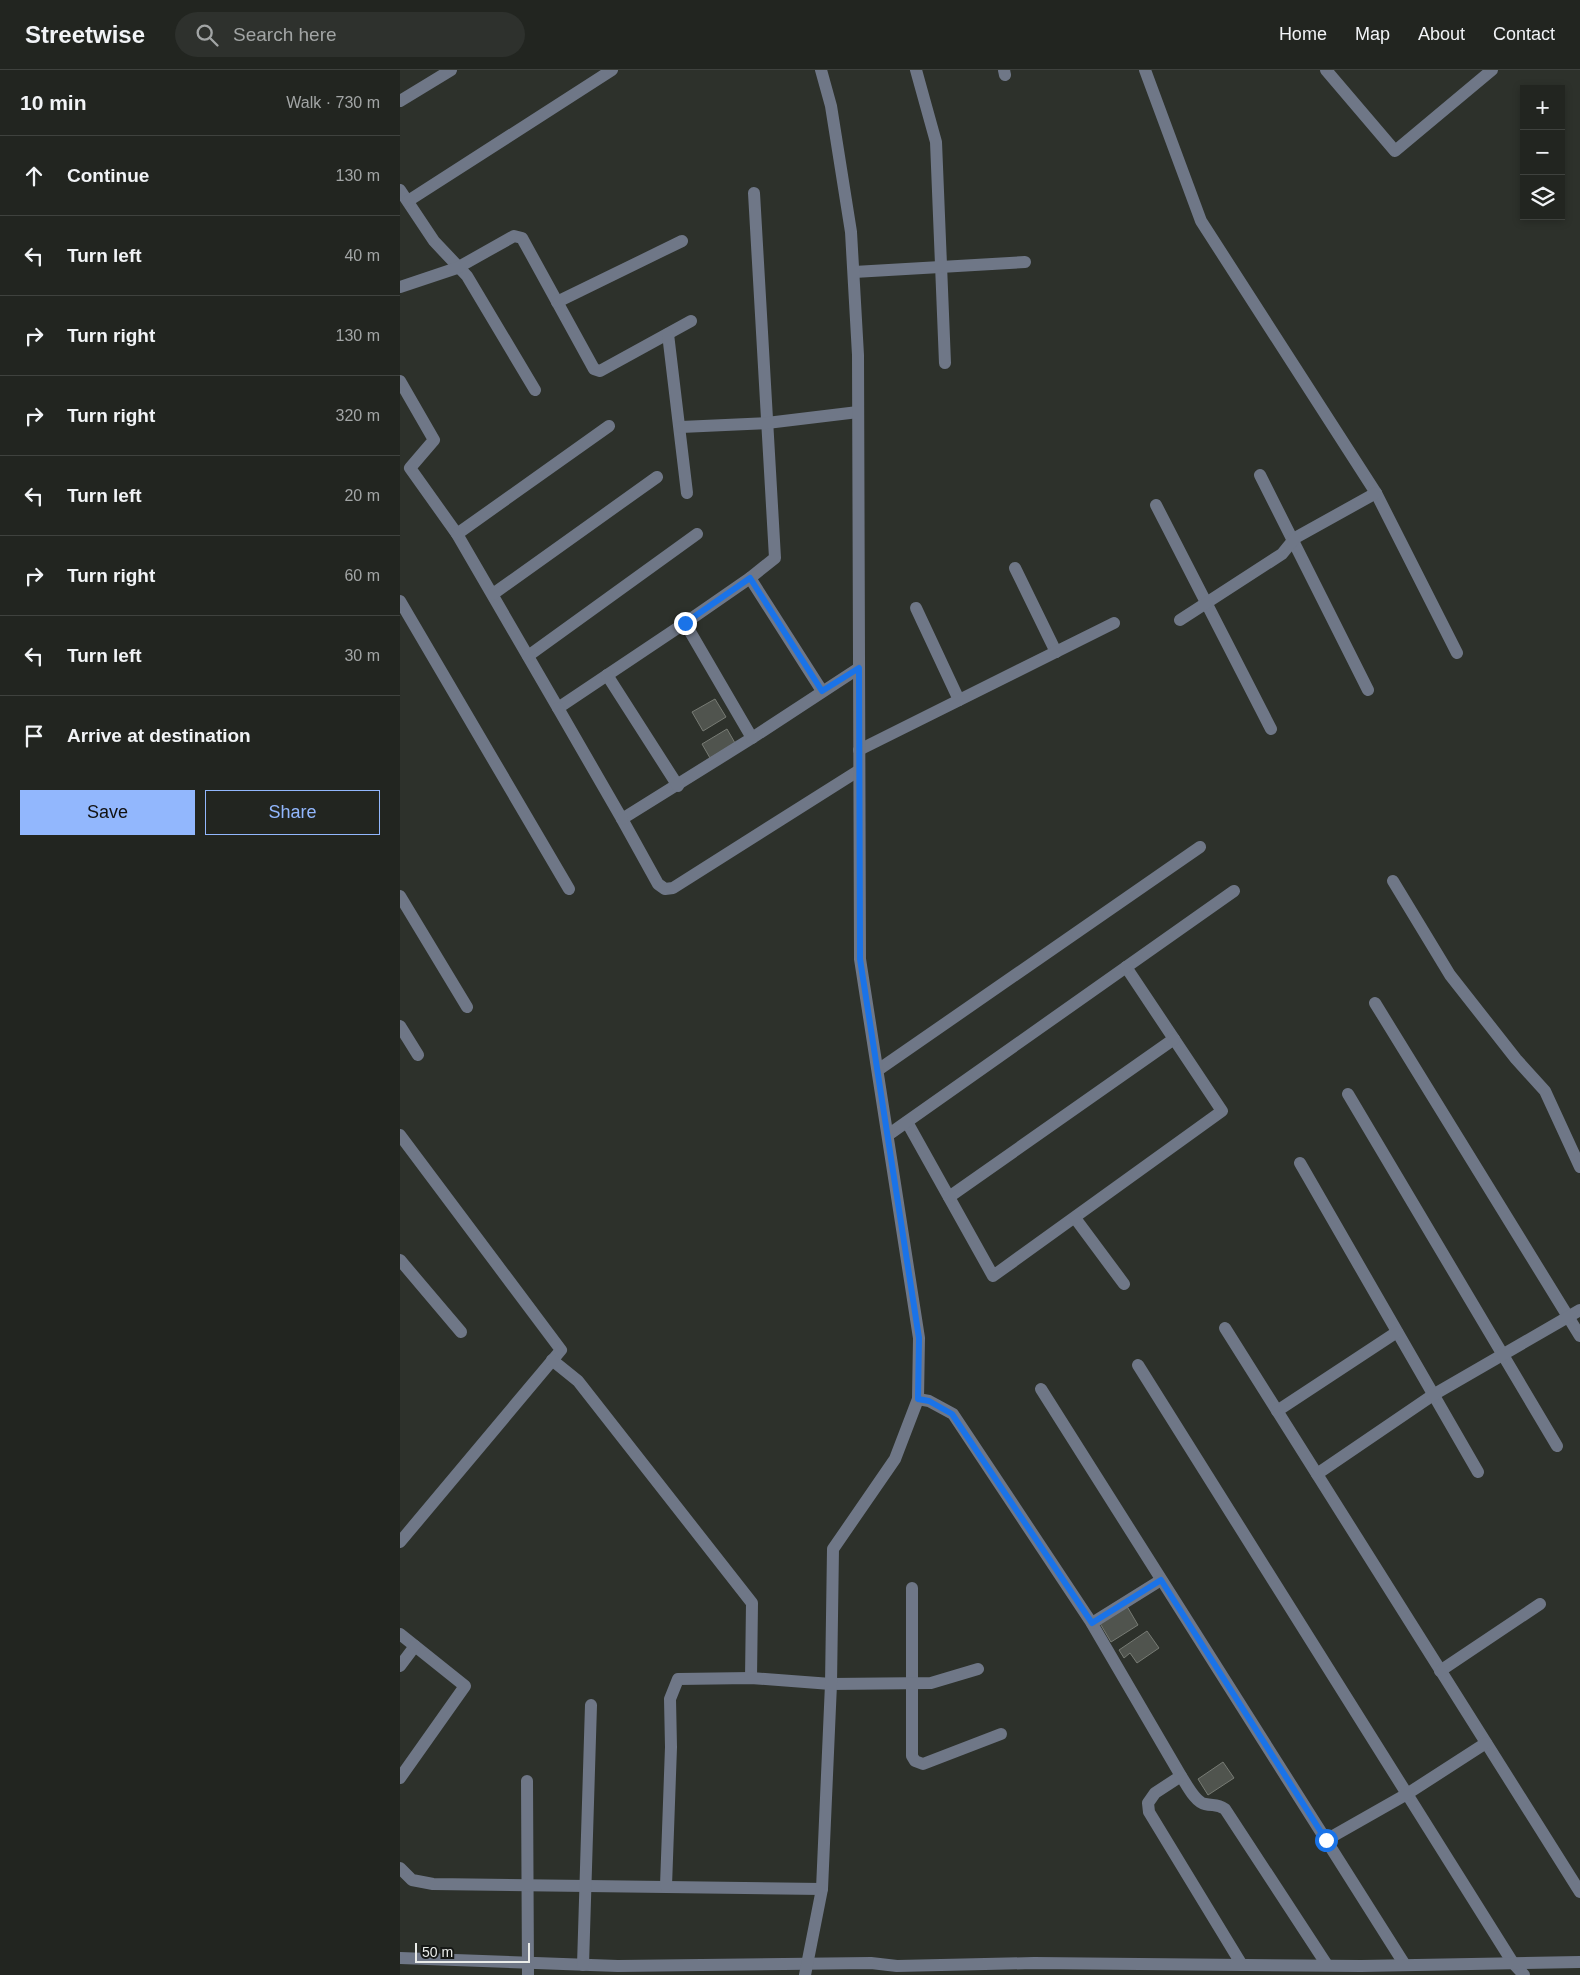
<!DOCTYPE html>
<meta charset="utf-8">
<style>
:root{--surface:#222520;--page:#2e312d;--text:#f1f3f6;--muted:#a2a5a5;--line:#3f423e;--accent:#92b7fd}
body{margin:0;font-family:Arial,sans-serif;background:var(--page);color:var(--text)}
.controls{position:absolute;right:15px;top:15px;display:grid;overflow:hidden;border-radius:0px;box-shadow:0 2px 8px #0003}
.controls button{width:45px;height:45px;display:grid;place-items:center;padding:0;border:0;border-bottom:1px solid var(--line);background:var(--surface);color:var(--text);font:25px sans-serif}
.scale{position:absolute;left:15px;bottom:12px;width:115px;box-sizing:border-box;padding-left:5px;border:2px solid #eaece9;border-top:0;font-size:14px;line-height:18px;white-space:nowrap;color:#eaece9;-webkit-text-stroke:4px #161816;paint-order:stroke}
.stop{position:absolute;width:15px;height:15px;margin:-11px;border:4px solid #1a73e8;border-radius:50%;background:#fff}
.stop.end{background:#1a73e8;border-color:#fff;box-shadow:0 1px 5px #0008}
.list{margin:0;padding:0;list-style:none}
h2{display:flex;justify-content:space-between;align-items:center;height:65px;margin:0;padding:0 20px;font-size:21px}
h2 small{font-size:16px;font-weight:400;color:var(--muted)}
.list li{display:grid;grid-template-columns:32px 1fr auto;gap:15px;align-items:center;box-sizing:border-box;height:80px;padding:0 20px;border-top:1px solid var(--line)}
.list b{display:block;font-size:19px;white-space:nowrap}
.list em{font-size:16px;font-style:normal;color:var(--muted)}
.actions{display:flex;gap:10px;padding:15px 20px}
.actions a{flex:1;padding:11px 0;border:1px solid var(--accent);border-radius:0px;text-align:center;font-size:18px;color:var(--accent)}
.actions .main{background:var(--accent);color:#111}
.icon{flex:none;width:28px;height:28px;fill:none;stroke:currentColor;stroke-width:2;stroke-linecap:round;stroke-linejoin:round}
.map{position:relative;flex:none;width:1180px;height:1905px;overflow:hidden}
header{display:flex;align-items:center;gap:30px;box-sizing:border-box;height:70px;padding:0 25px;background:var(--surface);border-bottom:1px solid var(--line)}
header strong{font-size:24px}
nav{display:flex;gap:28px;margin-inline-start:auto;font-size:18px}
.search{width:350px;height:45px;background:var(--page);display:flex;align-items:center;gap:12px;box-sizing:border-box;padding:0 18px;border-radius:28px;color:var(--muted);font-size:19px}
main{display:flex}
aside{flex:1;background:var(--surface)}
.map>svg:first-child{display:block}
</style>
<header>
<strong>Streetwise</strong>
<div class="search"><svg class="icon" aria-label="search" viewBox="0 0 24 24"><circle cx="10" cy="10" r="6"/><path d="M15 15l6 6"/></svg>Search here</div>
<nav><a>Home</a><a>Map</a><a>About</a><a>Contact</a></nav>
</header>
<main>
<aside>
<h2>10 min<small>Walk · 730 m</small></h2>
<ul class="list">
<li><svg class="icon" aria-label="ahead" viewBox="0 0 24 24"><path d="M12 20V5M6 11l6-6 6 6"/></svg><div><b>Continue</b></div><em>130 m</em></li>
<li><svg class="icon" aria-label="left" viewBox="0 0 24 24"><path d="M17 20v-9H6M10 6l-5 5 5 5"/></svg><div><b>Turn left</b></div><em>40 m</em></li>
<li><svg class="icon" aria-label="right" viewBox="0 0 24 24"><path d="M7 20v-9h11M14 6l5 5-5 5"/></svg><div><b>Turn right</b></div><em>130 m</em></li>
<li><svg class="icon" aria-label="right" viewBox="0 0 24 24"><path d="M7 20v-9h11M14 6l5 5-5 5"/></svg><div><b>Turn right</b></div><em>320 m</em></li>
<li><svg class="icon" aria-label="left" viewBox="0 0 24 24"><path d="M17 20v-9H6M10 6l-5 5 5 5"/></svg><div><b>Turn left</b></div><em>20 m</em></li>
<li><svg class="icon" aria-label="right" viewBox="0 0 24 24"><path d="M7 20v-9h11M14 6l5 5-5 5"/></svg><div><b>Turn right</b></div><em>60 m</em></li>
<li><svg class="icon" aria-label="left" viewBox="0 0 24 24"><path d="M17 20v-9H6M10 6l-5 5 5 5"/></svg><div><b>Turn left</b></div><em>30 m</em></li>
<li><svg class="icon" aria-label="arrive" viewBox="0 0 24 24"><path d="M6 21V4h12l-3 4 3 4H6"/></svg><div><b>Arrive at destination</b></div></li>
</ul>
<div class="actions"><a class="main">Save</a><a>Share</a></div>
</aside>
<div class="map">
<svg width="1180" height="1905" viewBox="0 0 1180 1905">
<rect width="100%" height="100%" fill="#2d312b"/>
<g fill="#50544e" stroke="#777b74">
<path d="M 315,629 L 326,647 L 303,661 L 292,642 Z"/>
<path d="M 327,659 L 335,673 L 310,688 L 302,674 Z"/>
<path d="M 725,1533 L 738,1555 L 711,1572 L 698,1550 Z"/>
<path d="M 747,1561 L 759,1578 L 737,1593 L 730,1583 L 724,1588 L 719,1580 Z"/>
<path d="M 823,1692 L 834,1708 L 808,1725 L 798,1709 Z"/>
</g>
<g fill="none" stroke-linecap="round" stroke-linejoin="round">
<g stroke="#6f7787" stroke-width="12">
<path d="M 516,0 L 536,72 L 545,293"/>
<path d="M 604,0 L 605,5"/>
<path d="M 745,0 L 801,151 L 976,423 L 1057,583"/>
<path d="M 926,0 L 995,81 L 1092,0"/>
<path d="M 0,31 L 51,0"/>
<path d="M 0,120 L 34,171 L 67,206 L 135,320"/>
<path d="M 354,123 L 375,488 L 350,508 L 422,621"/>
<path d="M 8,131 L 212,0"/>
<path d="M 454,202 L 625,192"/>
<path d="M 0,217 L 57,198 L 114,166 L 122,168 L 194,299 L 200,301 L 291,251"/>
<path d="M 157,232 L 282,171"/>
<path d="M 268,264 L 287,423"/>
<path d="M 0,311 L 34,370 L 10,398 L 57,464 L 158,638 L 285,553 L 352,668 L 222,749 L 258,814 L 265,819 L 273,818 L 458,701"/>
<path d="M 281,357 L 367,353 L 458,342"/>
<path d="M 860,405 L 968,620"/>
<path d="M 756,435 L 871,659"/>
<path d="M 57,464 L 209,356"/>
<path d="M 615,498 L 656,582"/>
<path d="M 93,524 L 257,407"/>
<path d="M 0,531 L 169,819"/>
<path d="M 516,538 L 559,630"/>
<path d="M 780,550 L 882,484 L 895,468 L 976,423"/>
<path d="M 285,553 L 350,508"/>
<path d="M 128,586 L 297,464"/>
<path d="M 207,605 L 278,716"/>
<path d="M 158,638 L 222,749"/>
<path d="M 352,668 L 459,598"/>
<path d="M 459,680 L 714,553"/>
<path d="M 993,811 L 1050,905 L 1116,989 L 1145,1021 L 1180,1097"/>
<path d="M 0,826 L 67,937"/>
<path d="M 975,933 L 1180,1266"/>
<path d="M 0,956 L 18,985"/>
<path d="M 478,1000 L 800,777"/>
<path d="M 948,1024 L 1157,1376"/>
<path d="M 507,1052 L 593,1206 L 822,1041 L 726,897"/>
<path d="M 0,1065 L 161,1280 L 0,1472"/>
<path d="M 488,1065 L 834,821"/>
<path d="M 900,1093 L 1078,1402"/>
<path d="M 549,1127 L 774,969"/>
<path d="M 675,1148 L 724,1214"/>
<path d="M 0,1190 L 61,1262"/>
<path d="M 825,1258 L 1180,1822"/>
<path d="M 152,1290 L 178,1311 L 352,1533 L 351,1608"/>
<path d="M 738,1295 L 1113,1893 L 1124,1905"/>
<path d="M 641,1319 L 1005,1895"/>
<path d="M 518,1329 L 529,1331 L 553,1344 L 691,1552 L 781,1706 C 787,1715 795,1732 805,1734 C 814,1736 817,1734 825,1739 L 927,1895"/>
<path d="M 877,1341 L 997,1262"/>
<path d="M 917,1404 L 1033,1325 L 1180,1240"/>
<path d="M 512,1518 L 512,1686 L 515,1691 L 523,1694 L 601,1664"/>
<path d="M 692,1553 L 761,1510"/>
<path d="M 0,1564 L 65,1616 L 0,1708"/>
<path d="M 0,1596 L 15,1576"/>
<path d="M 1040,1601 L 1140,1534"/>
<path d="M 781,1706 L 755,1723 L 748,1733 L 749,1742 L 842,1895"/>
<path d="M 127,1711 L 128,1905"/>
<path d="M 926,1770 L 1007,1724 L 1086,1673"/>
<path d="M 0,1798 L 12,1810 L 33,1814 L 422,1819"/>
<path d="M 266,1816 L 271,1677 L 270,1629 L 278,1609 L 351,1608 L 431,1614 L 531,1613 L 578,1599"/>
<path d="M 0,1888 L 218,1896 L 471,1893 L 497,1896 L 634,1893 L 961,1896 L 1180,1892"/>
<path d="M 183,1895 L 191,1635"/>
<path d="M 405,1905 L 422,1819 L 431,1614 L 433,1479 L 495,1389 L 518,1329 L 519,1268 L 460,889 L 458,285 L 451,162 L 431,36 L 421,0"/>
</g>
</g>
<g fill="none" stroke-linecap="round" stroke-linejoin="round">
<path stroke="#1a73e8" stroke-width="6" d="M 285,553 L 350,508 L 422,621 L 459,598 L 460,889 L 519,1268 L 518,1329 L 529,1331 L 552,1344 L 692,1553 L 761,1510 L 926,1770"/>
</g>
</svg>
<div class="controls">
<button>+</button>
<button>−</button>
<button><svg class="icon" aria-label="layers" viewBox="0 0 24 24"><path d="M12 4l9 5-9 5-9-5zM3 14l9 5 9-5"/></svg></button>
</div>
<div class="scale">50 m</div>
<div class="stop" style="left:926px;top:1770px"></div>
<div class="stop end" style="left:285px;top:553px"></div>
</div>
</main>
